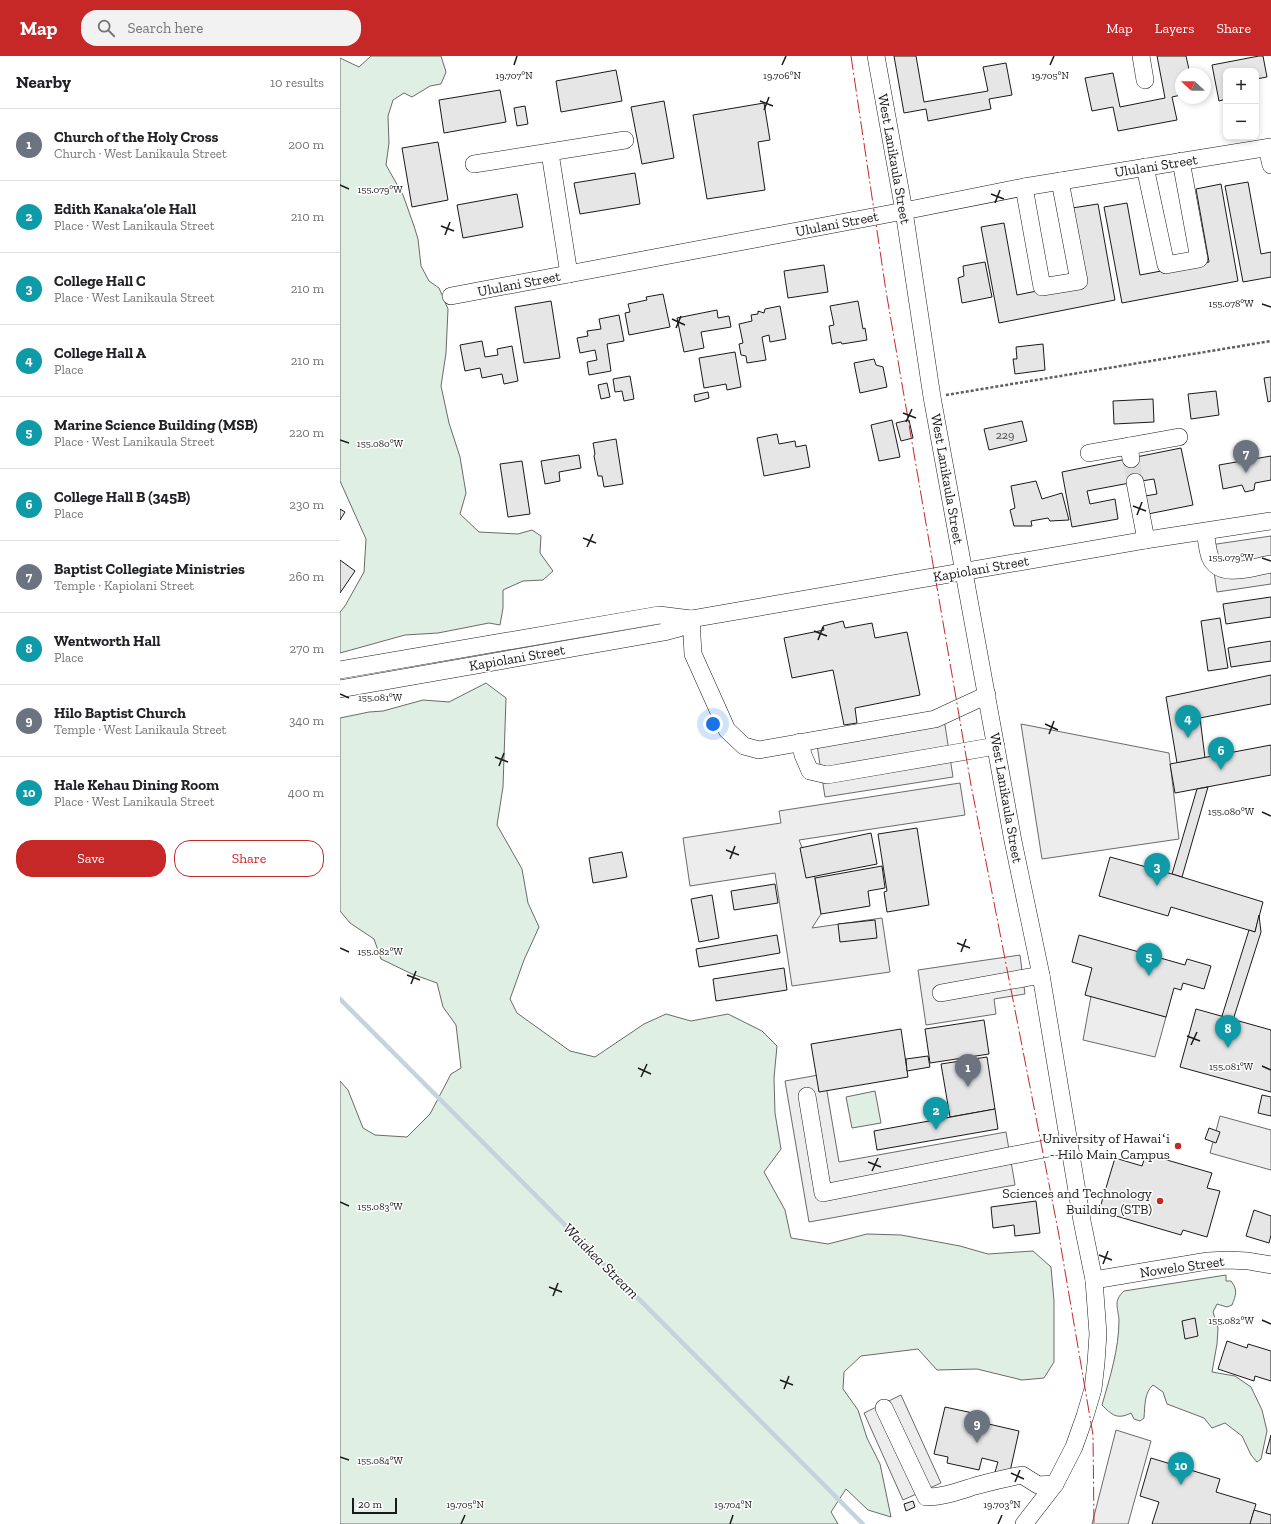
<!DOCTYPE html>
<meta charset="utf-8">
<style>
:root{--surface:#fff;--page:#f2f2f2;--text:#202124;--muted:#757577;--line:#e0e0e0;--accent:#c62828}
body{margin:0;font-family:"Zilla Slab",serif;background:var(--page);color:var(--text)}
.controls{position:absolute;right:12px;top:12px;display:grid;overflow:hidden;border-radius:8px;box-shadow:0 2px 6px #0003}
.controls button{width:36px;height:36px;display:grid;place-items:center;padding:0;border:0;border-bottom:1px solid var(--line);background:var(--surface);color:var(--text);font:20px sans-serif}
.compass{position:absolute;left:835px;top:12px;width:36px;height:36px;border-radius:50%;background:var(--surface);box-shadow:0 2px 6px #0003;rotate:292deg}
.scale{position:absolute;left:12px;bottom:10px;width:45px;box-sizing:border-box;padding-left:4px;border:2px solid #1a1a1a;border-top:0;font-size:11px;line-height:14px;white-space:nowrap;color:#1a1a1a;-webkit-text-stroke:3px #fff;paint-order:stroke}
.you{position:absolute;left:373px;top:668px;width:14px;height:14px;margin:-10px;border:3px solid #fff;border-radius:50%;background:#1a73e8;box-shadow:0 0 0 6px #1a73e833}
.badge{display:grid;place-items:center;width:26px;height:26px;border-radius:50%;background:var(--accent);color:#fff;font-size:13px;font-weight:700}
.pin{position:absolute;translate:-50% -33px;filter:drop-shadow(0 1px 2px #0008)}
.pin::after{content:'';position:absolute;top:21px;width:14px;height:12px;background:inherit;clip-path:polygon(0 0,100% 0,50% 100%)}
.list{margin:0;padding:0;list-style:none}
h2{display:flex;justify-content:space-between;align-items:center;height:52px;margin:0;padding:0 16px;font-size:17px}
h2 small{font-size:13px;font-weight:400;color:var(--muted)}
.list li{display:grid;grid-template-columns:26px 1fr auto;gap:12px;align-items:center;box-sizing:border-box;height:72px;padding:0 16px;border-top:1px solid var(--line)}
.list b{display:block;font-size:15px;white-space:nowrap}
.list p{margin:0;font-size:13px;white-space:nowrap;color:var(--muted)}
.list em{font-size:13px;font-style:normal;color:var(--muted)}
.actions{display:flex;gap:8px;padding:12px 16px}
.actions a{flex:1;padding:9px 0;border:1px solid var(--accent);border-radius:16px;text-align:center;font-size:14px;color:var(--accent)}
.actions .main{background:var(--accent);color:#fff}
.icon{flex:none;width:22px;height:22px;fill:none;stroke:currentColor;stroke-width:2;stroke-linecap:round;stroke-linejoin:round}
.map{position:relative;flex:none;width:931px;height:1468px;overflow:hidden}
header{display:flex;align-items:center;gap:24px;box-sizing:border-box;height:56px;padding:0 20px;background:var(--accent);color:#fff}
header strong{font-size:19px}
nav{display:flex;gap:22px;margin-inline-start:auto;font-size:14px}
.search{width:280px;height:36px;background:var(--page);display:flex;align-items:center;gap:10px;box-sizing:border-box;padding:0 14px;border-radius:16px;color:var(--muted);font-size:15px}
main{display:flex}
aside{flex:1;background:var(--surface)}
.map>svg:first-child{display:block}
</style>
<header>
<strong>Map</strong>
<div class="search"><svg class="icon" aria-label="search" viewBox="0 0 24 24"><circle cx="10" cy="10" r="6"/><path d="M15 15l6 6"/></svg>Search here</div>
<nav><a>Map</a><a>Layers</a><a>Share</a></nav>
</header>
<main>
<aside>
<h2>Nearby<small>10 results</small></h2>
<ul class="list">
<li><span class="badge" style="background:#6b7280">1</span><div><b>Church of the Holy Cross</b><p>Church · West Lanikaula Street</p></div><em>200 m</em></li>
<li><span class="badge" style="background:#0f9aa8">2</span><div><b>Edith Kanaka‘ole Hall</b><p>Place · West Lanikaula Street</p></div><em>210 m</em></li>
<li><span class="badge" style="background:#0f9aa8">3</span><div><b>College Hall C</b><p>Place · West Lanikaula Street</p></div><em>210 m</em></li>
<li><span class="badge" style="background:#0f9aa8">4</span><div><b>College Hall A</b><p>Place</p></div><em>210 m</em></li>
<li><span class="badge" style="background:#0f9aa8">5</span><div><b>Marine Science Building (MSB)</b><p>Place · West Lanikaula Street</p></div><em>220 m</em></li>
<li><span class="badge" style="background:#0f9aa8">6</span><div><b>College Hall B (345B)</b><p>Place</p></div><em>230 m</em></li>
<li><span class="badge" style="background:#6b7280">7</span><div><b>Baptist Collegiate Ministries</b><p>Temple · Kapiolani Street</p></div><em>260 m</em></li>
<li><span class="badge" style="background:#0f9aa8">8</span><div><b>Wentworth Hall</b><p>Place</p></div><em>270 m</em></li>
<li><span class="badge" style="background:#6b7280">9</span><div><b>Hilo Baptist Church</b><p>Temple · West Lanikaula Street</p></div><em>340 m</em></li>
<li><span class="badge" style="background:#0f9aa8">10</span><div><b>Hale Kehau Dining Room</b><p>Place · West Lanikaula Street</p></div><em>400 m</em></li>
</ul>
<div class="actions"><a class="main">Save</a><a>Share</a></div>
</aside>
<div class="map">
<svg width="931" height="1468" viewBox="0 0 931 1468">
<rect width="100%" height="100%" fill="#fff"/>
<g fill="#e0efe3" stroke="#6a6a6a">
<path d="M 31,0 L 101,0 L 106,16 L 101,28 L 90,30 L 72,41 L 64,37 L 53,44 L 48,60 L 49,87 L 46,109 L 63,139 L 74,170 L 78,183 L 81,210 L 89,225 L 99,232 L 108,253 L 106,297 L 101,330 L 109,367 L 120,401 L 126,437 L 120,458 L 139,476 L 178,478 L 192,474 L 201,480 L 200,497 L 213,515 L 203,524 L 183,525 L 163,534 L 163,552 L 160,569 L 149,567 L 98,577 L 65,579 L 0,597 L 0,556 L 5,550 L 24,516 L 26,483 L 0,425 L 0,2 L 19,11 Z"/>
<path d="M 146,627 L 166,642 L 163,731 L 157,769 L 182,813 L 188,847 L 199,871 L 184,904 L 170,943 L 177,957 L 230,995 L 255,1001 L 304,968 L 326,958 L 351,965 L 388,958 L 422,975 L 437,990 L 434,1022 L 435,1057 L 441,1093 L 424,1116 L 445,1154 L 451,1182 L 488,1188 L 527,1178 L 561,1179 L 620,1190 L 648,1198 L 693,1195 L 711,1211 L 714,1245 L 714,1306 L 704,1322 L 682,1324 L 637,1313 L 597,1314 L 578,1293 L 521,1300 L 504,1316 L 503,1333 L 518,1354 L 527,1382 L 540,1408 L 551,1461 L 528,1454 L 506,1433 L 491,1456 L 498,1468 L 0,1468 L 0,1025 L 8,1034 L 23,1072 L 35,1079 L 67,1081 L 90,1058 L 111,1018 L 121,1012 L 116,969 L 103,951 L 97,927 L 72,918 L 41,903 L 34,883 L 10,867 L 0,855 L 0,662 L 29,656 L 43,655 L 83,644 L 109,646 Z"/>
<path d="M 535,1035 L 541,1067 L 512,1072 L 506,1041 Z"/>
<path d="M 886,1219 L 886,1225 L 891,1225 C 898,1234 896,1239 892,1249 L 887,1251 L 877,1248 L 873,1256 L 878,1272 L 877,1288 L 872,1316 L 895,1320 L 911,1331 L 922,1354 L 927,1375 L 921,1403 L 917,1406 L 911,1399 L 902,1380 L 885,1367 L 872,1372 L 864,1362 L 827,1348 L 823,1336 L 813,1329 C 804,1337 805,1350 804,1362 L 800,1365 L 794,1363 L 791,1357 C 777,1364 772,1359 762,1349 C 770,1321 779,1293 779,1264 C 778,1251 773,1245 784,1235 Z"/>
</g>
<g fill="#ededed" stroke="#6a6a6a">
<path d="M 931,480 L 931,528 L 877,536 L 870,489 Z"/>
<path d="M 603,656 L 613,721 L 485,741 L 475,676 Z"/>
<path d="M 681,668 L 829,697 L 839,783 L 702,803 Z"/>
<path d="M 620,727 L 625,759 L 459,784 L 475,822 L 481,858 L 472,872 L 542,862 L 550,916 L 452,930 L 435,817 L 350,830 L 343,782 L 441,767 L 439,755 Z"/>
<path d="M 680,899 L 685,938 L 654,943 L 656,958 L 586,969 L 578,914 Z"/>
<path d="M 751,940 L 826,961 L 815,1001 L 743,984 Z"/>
<path d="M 484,1018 L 499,1106 L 666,1076 L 675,1129 L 469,1166 L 445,1025 Z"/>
<path d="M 880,1060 L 931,1074 L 931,1114 L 870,1097 Z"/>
<path d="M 561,1339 L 601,1427 L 563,1444 L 524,1357 Z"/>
<path d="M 776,1374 L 811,1385 L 788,1468 L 752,1468 Z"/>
</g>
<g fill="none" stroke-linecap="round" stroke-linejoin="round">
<path stroke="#c6d2dc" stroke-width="4.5" d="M 0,943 L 523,1468"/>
</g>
<g fill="#e6e6e6" stroke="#1a1a1a">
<path d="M 554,0 L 576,0 L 584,46 L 648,35 L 643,11 L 666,7 L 672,39 L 649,43 L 651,53 L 588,65 L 586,53 L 564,57 Z"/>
<path d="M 817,0 L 846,0 L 850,18 L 841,18 L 841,39 L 832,41 L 837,64 L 778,75 L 773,51 L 752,55 L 745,22 L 773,17 L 780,51 L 825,42 Z"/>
<path d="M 919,0 L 923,0 L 927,21 L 916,23 L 916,15 L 886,15 L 886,43 L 879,45 L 872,9 Z"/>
<path d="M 276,14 L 282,45 L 221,56 L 216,25 Z"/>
<path d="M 160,34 L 166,66 L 104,77 L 99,44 Z"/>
<path d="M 324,45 L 334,102 L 302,108 L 291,51 Z"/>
<path d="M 424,47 L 430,84 L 418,86 L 425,134 L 367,143 L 353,59 Z"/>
<path d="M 185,50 L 188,68 L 177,70 L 174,52 Z"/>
<path d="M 98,86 L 108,144 L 72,151 L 62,92 Z"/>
<path d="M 295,117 L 300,148 L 240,158 L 234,127 Z"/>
<path d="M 908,126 L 921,198 L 931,196 L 931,221 L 903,226 L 885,130 Z"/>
<path d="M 881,128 L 898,225 L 782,247 L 764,151 L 787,147 L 800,219 L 869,206 L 856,133 Z"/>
<path d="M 177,138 L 183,171 L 123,182 L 117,149 Z"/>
<path d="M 758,148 L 775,244 L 659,267 L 641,171 L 664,167 L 677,239 L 746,225 L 732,152 Z"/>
<path d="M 645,206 L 652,241 L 622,247 L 618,222 L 624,220 L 623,210 Z"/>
<path d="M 484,209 L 488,236 L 448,242 L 444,215 Z"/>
<path d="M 323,238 L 330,271 L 289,279 L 285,257 L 290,256 L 288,248 L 307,244 L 306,241 Z"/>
<path d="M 211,245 L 220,302 L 184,307 L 175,251 Z"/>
<path d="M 518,245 L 523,273 L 525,272 L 527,284 L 502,288 L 501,286 L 492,288 L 489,270 L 494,269 L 490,250 Z"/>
<path d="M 440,250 L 446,283 L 430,286 L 429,279 L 422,281 L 426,304 L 407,307 L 406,300 L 401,299 L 399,288 L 403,287 L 399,268 L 412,265 L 411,259 L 418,258 L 418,255 L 424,257 L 425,253 Z"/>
<path d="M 377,254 L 378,262 L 389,260 L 391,271 L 361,276 L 364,292 L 344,296 L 337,262 Z"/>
<path d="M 279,259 L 284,285 L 267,288 L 271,315 L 249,319 L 247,306 L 257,304 L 255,294 L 240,297 L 237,282 L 248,280 L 247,275 L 261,273 L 259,263 Z"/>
<path d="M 142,285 L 145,301 L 158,299 L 157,293 L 172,290 L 178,325 L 164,328 L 162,318 L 142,322 L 140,312 L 125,315 L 120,289 Z"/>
<path d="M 703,288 L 705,314 L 675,318 L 673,303 L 677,303 L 676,291 Z"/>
<path d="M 395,296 L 401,331 L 387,334 L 386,328 L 364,332 L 359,302 Z"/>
<path d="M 534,303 L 536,309 L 543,311 L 547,331 L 520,337 L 514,307 Z"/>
<path d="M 290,320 L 294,343 L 284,345 L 282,335 L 275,336 L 273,323 Z"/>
<path d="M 931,321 L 931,345 L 928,346 L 924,322 Z"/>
<path d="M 267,327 L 270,341 L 261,343 L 258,329 Z"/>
<path d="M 876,335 L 879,359 L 851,363 L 848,338 Z"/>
<path d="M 368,336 L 369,342 L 355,346 L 354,339 Z"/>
<path d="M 813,343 L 814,366 L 774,368 L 773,345 Z"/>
<path d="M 552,364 L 560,401 L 539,405 L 531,369 Z"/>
<path d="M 569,364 L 573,382 L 561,385 L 556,367 Z"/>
<path d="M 682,365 L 687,385 L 649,394 L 644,373 Z"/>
<path d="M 437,378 L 439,388 L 455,385 L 456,391 L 466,389 L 470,411 L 424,420 L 417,382 Z"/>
<path d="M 276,383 L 283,428 L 264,431 L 262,420 L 258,420 L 254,400 L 255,398 L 253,387 Z"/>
<path d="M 841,392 L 853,449 L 808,458 L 805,440 L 817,438 L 814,423 L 795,426 L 747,435 L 750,448 L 775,443 L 778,463 L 732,471 L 722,416 Z"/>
<path d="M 239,399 L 241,412 L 219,416 L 220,425 L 205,428 L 201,405 Z"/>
<path d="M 931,400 L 931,424 L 915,427 L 914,434 L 905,436 L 902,429 L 883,433 L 879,409 Z"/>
<path d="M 182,405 L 190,458 L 168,461 L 160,408 Z"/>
<path d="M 696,425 L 702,443 L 722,437 L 729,464 L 710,465 L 708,462 L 691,465 L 692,470 L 674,470 L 670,454 L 675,452 L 671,430 Z"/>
<path d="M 0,453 L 5,456 L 0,464 Z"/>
<path d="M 0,504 L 15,515 L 0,537 Z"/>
<path d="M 931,541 L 931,561 L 886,568 L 883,548 Z"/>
<path d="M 880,562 L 888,612 L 868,615 L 861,565 Z"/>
<path d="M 503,565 L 505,572 L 532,567 L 535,582 L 567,576 L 580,639 L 515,652 L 517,667 L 504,669 L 493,614 L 452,622 L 444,582 L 484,574 L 483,570 Z"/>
<path d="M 931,585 L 931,605 L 891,611 L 888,592 Z"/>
<path d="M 931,619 L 931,648 L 860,662 L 865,702 L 837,707 L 826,641 Z"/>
<path d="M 931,689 L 931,719 L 835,737 L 830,708 Z"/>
<path d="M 868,731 L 842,821 L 832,818 L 857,733 Z"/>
<path d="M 577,772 L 589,849 L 547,856 L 544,836 L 547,835 L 538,778 Z"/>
<path d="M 531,777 L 537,808 L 466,822 L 460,792 Z"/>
<path d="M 282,796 L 287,821 L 253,827 L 249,802 Z"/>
<path d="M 770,801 L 832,818 L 923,846 L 915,876 L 831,851 L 828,860 L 759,840 Z"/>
<path d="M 542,810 L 545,832 L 528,835 L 530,850 L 481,858 L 475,822 Z"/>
<path d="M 435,828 L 438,847 L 394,854 L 391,835 Z"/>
<path d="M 372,839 L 379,882 L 359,886 L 351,843 Z"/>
<path d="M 919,859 L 921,876 L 893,964 L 882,960 L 909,874 L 915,876 Z"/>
<path d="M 535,864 L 537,882 L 500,886 L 498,868 Z"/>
<path d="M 437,879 L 440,897 L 359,911 L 356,893 Z"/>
<path d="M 739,879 L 845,909 L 847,903 L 871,910 L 864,933 L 843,927 L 841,934 L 834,932 L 826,961 L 745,939 L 752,912 L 732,906 Z"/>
<path d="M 444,912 L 447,934 L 376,945 L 373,923 Z"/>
<path d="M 856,953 L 931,974 L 931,1036 L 840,1011 Z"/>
<path d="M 644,964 L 649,998 L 590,1007 L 585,973 Z"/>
<path d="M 561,973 L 568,1021 L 479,1036 L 471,988 Z"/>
<path d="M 588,1000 L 590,1011 L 567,1015 L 566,1003 Z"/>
<path d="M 647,1001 L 655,1053 L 610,1061 L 601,1008 Z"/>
<path d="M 922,1039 L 931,1041 L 931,1060 L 918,1057 Z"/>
<path d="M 655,1053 L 658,1073 L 537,1094 L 534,1075 Z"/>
<path d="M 869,1072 L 880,1076 L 876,1087 L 865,1083 Z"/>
<path d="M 806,1098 L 872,1117 L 867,1132 L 880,1135 L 867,1181 L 843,1174 L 841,1179 L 759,1155 L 775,1102 L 802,1110 Z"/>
<path d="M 696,1145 L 700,1177 L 675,1180 L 674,1169 L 653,1172 L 651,1151 Z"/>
<path d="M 914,1154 L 931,1160 L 931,1179 L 929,1187 L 906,1180 Z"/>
<path d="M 855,1262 L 858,1280 L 845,1283 L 842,1265 Z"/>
<path d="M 887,1285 L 907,1292 L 908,1288 L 931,1295 L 931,1325 L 915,1320 L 914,1325 L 878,1313 Z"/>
<path d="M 605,1351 L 642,1359 L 640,1366 L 679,1375 L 669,1420 L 655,1416 L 658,1406 L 642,1402 L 639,1414 L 607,1407 L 608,1401 L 594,1398 Z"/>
<path d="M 931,1379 L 931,1398 L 926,1397 Z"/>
<path d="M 811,1402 L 880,1423 L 876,1436 L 916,1448 L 910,1468 L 812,1468 L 819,1446 L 800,1440 Z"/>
<path d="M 573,1445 L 575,1451 L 566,1455 L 564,1448 Z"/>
<path d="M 914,1454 L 931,1459 L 931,1468 L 910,1468 Z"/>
</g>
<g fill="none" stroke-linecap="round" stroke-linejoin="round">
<path stroke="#ddd" stroke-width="17" stroke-dasharray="17 8" stroke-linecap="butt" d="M 791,403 L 795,426"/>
<defs>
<g id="minor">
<path d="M 536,0 L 564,155 L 592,341 L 673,785 L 701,919 L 742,1165 L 754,1224 L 758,1278 L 756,1307 L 753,1333 L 745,1360 L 734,1391 L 715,1428 L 684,1468"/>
<path d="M 801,0 L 805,24"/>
<path d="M 927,92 L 931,109"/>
<path d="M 210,97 L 229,218"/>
<path d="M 134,108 L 285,84"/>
<path d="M 805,111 L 826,209 L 859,203 L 841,105"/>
<path d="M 684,131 L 702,231 L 739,225 L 720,125"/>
<path d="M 111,240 L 564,155 L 684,131 L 931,91"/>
<path d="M 789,390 L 839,381"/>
<path d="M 749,397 L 789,390 L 791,403"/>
<path d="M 795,426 L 806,484"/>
<path d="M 865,476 C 867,484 867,493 870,501 C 880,524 913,511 931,508"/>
<path d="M 351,563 L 353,598 L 387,674 L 404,690 L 419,694 L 595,663 L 647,639"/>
<path d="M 0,614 L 319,559 L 351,563 L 806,484 L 931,465"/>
<path d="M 0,633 L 324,576 L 339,572 L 351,563"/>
<path d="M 460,686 L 463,699 L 470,715 L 487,719 L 656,690"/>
<path d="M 601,937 L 701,919"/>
<path d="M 467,1040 L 483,1137 L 729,1088"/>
<path d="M 754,1224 L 868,1205 L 888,1204 L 908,1205 L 931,1209"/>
<path d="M 544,1352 L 586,1441 C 603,1441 619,1435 635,1430 C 650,1426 666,1422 682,1419 L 698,1429 L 715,1428"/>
</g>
</defs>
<use href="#minor" stroke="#1a1a1a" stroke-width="18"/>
<path stroke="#5f5f5f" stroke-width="2.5" stroke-dasharray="3 2" stroke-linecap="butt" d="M 606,339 L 931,285"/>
<use href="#minor" stroke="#fff" stroke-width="17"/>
<path stroke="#c62828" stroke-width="1" stroke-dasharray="14 3 2 3" stroke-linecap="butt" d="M 511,0 L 546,235 L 631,729 L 718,1174 L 753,1379 L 754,1468"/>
</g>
<path fill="none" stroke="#1a1a1a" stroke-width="1.5" d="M 174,9 L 177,0M 442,9 L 446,0M 710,9 L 714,0M 420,45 L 433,50M 424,54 L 429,41M 0,129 L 9,133M 651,138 L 664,143M 655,147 L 660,134M 101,170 L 114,175M 105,179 L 110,166M 922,248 L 931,251M 332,263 L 345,269M 336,272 L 341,260M 563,357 L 576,362M 566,366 L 572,353M 0,384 L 9,387M 793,450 L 806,455M 797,459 L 802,446M 243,482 L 256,487M 247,491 L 253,478M 922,502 L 931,505M 474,575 L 487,580M 478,584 L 483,571M 0,638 L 9,642M 705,668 L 718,674M 709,678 L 714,665M 155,701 L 168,706M 159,710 L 164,697M 922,756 L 931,760M 386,794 L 399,799M 390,803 L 395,790M 617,887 L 630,892M 0,892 L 9,896M 621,896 L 626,883M 67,919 L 80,924M 71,928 L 76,915M 847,980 L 860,985M 851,989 L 857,976M 922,1010 L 931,1014M 298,1012 L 311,1018M 301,1021 L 307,1008M 528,1106 L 541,1111M 532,1115 L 538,1102M 0,1146 L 9,1150M 759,1199 L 772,1204M 763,1208 L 768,1195M 209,1231 L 222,1236M 213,1240 L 218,1227M 922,1264 L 931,1268M 440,1324 L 453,1329M 444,1333 L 449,1320M 0,1401 L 9,1404M 671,1417 L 684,1423M 675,1426 L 680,1414M 121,1468 L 125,1459M 390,1468 L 393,1459M 658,1468 L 662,1459"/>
<g fill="#c62828" stroke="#fff" stroke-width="1.5">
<circle cx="838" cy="1090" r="4"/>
<circle cx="820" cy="1145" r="4"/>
</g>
<g text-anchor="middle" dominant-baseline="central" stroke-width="3" stroke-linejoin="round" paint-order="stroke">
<g font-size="12" fill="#4d4d4d">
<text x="665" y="379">229</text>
</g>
<g font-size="14" fill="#1a1a1a" stroke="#fff">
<text transform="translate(554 103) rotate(80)">West Lanikaula Street</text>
<text transform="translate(816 110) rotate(-9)">Ululani Street</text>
<text transform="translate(497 168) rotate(-11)">Ululani Street</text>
<text transform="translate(179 228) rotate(-11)">Ululani Street</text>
<text transform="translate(607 423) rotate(80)">West Lanikaula Street</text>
<text transform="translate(641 513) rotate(-10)">Kapiolani Street</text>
<text transform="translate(177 602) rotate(-10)">Kapiolani Street</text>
<text transform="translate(666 742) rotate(80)">West Lanikaula Street</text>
<text transform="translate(842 1211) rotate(-8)">Nowelo Street</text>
</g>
<g font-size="14" fill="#1a1a1a" stroke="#fff" text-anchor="end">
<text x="830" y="1082">University of Hawaiʻi<tspan x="830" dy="16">- Hilo Main Campus</tspan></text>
<text x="812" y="1137">Sciences and Technology<tspan x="812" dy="16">Building (STB)</tspan></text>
</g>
<g font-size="15" font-style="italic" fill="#1a1a1a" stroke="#fff">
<text transform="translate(261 1205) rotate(45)">Waiakea Stream</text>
</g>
</g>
<g font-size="10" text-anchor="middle" fill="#1a1a1a" stroke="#fff" stroke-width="3" stroke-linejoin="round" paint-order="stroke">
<text x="174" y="23">19.707°N</text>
<text x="442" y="23">19.706°N</text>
<text x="710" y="23">19.705°N</text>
<text x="40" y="137">155.079°W</text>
<text x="891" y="251">155.078°W</text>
<text x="40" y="391">155.080°W</text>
<text x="891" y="505">155.079°W</text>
<text x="40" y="645">155.081°W</text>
<text x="891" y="759">155.080°W</text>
<text x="40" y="899">155.082°W</text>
<text x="891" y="1014">155.081°W</text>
<text x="40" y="1154">155.083°W</text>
<text x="891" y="1268">155.082°W</text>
<text x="40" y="1408">155.084°W</text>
<text x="125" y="1452">19.705°N</text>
<text x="393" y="1452">19.704°N</text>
<text x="662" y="1452">19.703°N</text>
</g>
</svg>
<div class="controls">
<button>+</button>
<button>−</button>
</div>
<svg class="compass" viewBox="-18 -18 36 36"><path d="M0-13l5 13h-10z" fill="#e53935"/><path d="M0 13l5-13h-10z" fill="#757577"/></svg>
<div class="scale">20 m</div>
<div class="you"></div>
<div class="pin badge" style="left:628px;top:1031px;background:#6b7280">1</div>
<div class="pin badge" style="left:596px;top:1074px;background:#0f9aa8">2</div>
<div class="pin badge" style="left:817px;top:830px;background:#0f9aa8">3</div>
<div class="pin badge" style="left:848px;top:682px;background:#0f9aa8">4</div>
<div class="pin badge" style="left:809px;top:920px;background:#0f9aa8">5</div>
<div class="pin badge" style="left:881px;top:714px;background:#0f9aa8">6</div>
<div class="pin badge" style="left:906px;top:417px;background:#6b7280">7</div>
<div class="pin badge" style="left:888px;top:992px;background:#0f9aa8">8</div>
<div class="pin badge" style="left:637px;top:1387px;background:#6b7280">9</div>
<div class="pin badge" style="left:841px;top:1429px;background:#0f9aa8">10</div>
</div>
</main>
